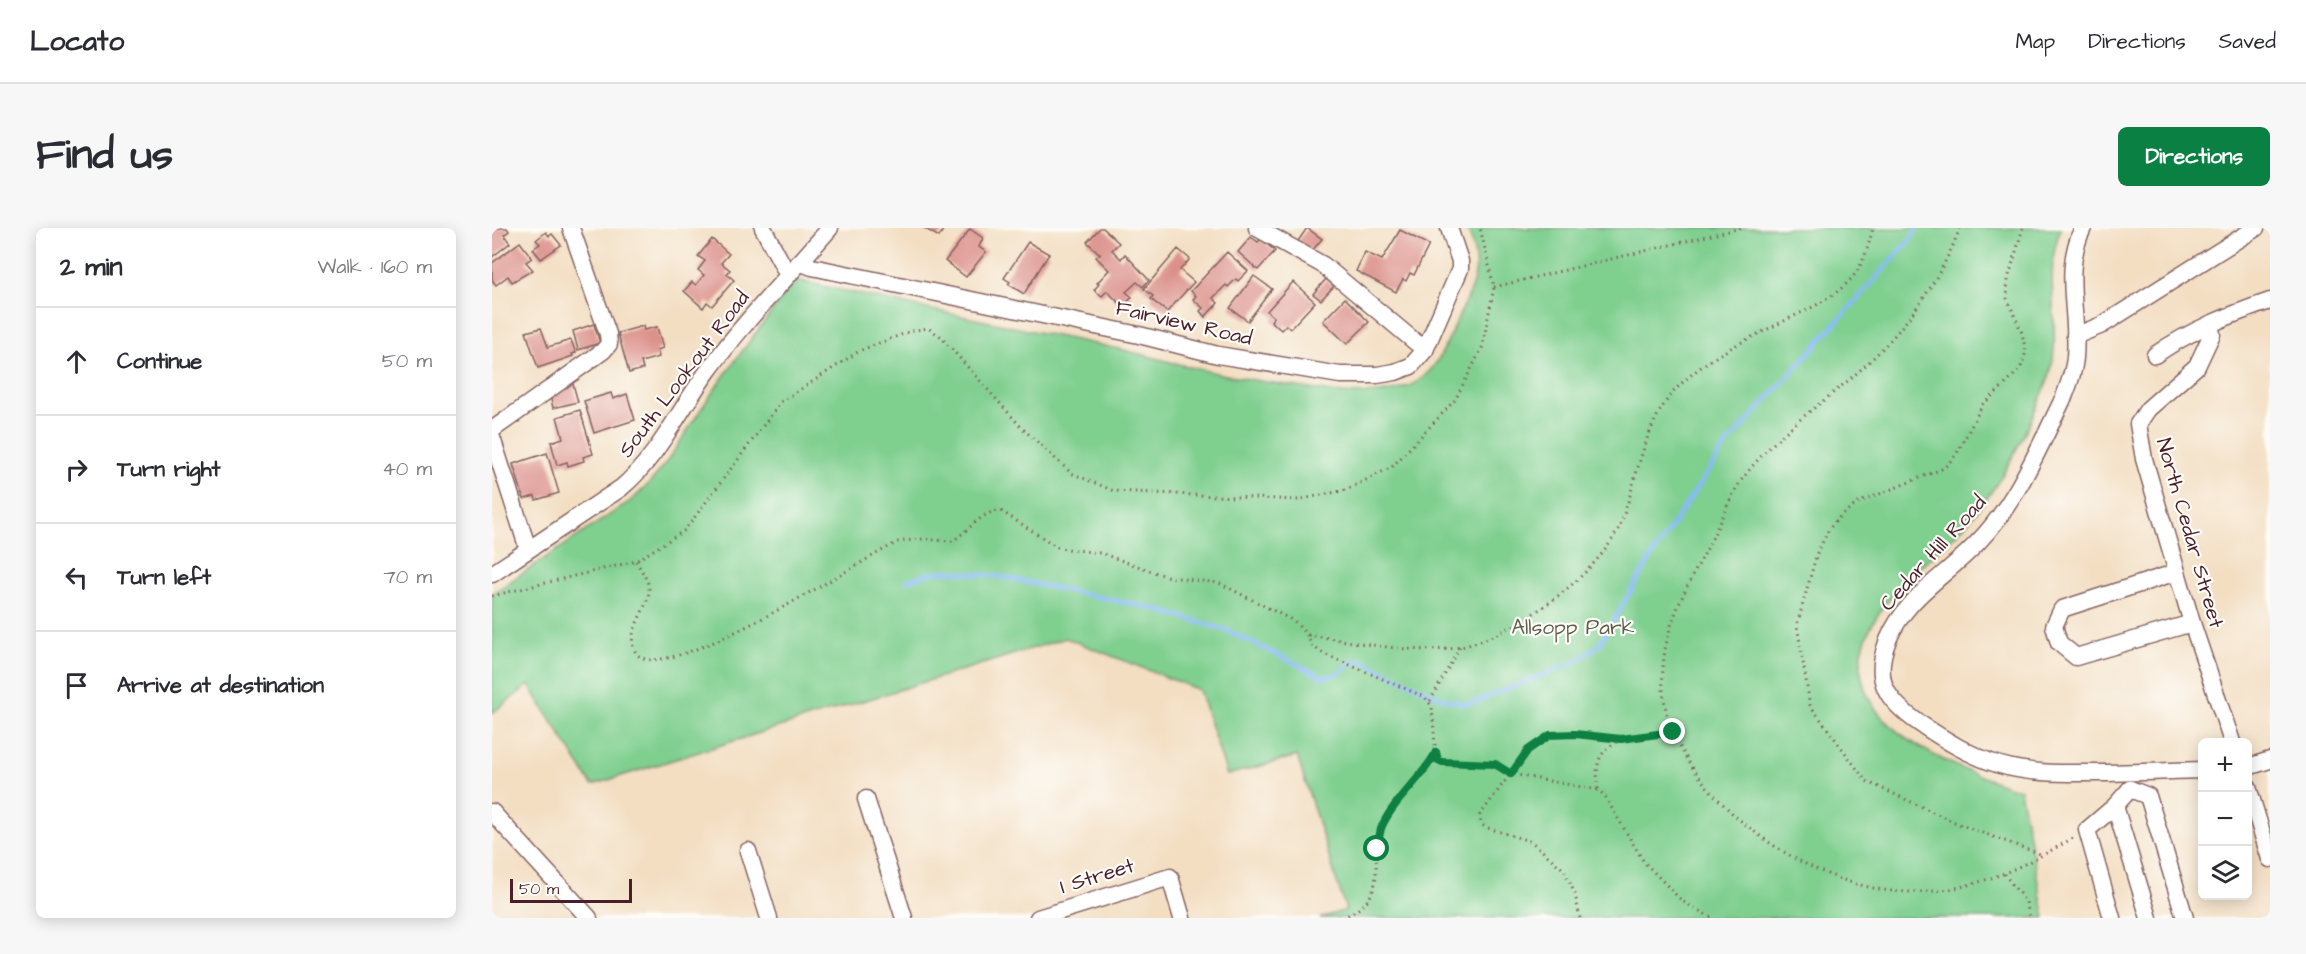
<!DOCTYPE html>
<meta charset="utf-8">
<style>
:root{--surface:#fff;--page:#f7f7f7;--text:#2b2b33;--muted:#7c7c81;--line:#e1e1e2;--accent:#0b8043}
body{margin:0;font-family:"Architects Daughter",sans-serif;background:var(--page);color:var(--text)}
.controls{position:absolute;right:18px;bottom:18px;display:grid;overflow:hidden;border-radius:9px;box-shadow:0 3px 15px #0003}
.controls button{width:54px;height:54px;display:grid;place-items:center;padding:0;border:0;border-bottom:2px solid var(--line);background:var(--surface);color:var(--text);font:30px sans-serif}
.scale{position:absolute;left:18px;bottom:15px;width:122px;box-sizing:border-box;padding-left:6px;border:3px solid #4a1f2b;border-top:0;font-size:16px;line-height:21px;white-space:nowrap;color:#4a1f2b;-webkit-text-stroke:4px #fdfcf7;paint-order:stroke}
.stop{position:absolute;width:18px;height:18px;margin:-14px;border:4px solid #0b8043;border-radius:50%;background:#fff}
.stop.end{background:#0b8043;border-color:#fff;box-shadow:0 2px 6px #0008}
.list{margin:0;padding:0;list-style:none}
h2{display:flex;justify-content:space-between;align-items:center;height:78px;margin:0;padding:0 24px;font-size:26px}
h2 small{font-size:20px;font-weight:400;color:var(--muted)}
.list li{display:grid;grid-template-columns:39px 1fr auto;gap:18px;align-items:center;box-sizing:border-box;height:108px;padding:0 24px;border-top:2px solid var(--line)}
.list b{display:block;font-size:22px;white-space:nowrap}
.list em{font-size:20px;font-style:normal;color:var(--muted)}
.icon{flex:none;width:33px;height:33px;fill:none;stroke:currentColor;stroke-width:2;stroke-linecap:round;stroke-linejoin:round}
.map{position:relative;flex:none;width:1778px;height:690px;overflow:hidden;border-radius:9px}
header{display:flex;align-items:center;gap:36px;box-sizing:border-box;height:84px;padding:0 30px;background:var(--surface);border-bottom:2px solid var(--line)}
header strong{font-size:28px}
nav{display:flex;gap:33px;margin-inline-start:auto;font-size:21px}
.intro{display:flex;align-items:center;justify-content:space-between;box-sizing:border-box;height:144px;padding:0 36px}
h1{margin:0;font-size:42px}
.button{padding:15px 27px;border-radius:9px;background:var(--accent);color:#fff;font-size:21px;font-weight:700}
main{display:flex;gap:36px;padding:0 36px}
aside{flex:1;background:var(--surface);border-radius:9px;box-shadow:0 3px 15px #0003}
.map>svg:first-child{display:block}
</style>
<header>
<strong>Locato</strong>
<nav><a>Map</a><a>Directions</a><a>Saved</a></nav>
</header>
<div class="intro"><h1>Find us</h1><a class="button">Directions</a></div>
<main>
<aside>
<h2>2 min<small>Walk · 160 m</small></h2>
<ul class="list">
<li><svg class="icon" aria-label="ahead" viewBox="0 0 24 24"><path d="M12 20V5M6 11l6-6 6 6"/></svg><div><b>Continue</b></div><em>50 m</em></li>
<li><svg class="icon" aria-label="right" viewBox="0 0 24 24"><path d="M7 20v-9h11M14 6l5 5-5 5"/></svg><div><b>Turn right</b></div><em>40 m</em></li>
<li><svg class="icon" aria-label="left" viewBox="0 0 24 24"><path d="M17 20v-9H6M10 6l-5 5 5 5"/></svg><div><b>Turn left</b></div><em>70 m</em></li>
<li><svg class="icon" aria-label="arrive" viewBox="0 0 24 24"><path d="M6 21V4h12l-3 4 3 4H6"/></svg><div><b>Arrive at destination</b></div></li>
</ul>
</aside>
<div class="map">
<svg width="1778" height="690" viewBox="0 0 1778 690">
<rect width="100%" height="100%" fill="#fdfcf7"/>
<filter id="ink" filterUnits="userSpaceOnUse"><feTurbulence type="fractalNoise" baseFrequency=".0167" numOctaves="2"/><feDisplacementMap in="SourceGraphic" scale="12" xChannelSelector="R" yChannelSelector="G"/><feConvolveMatrix kernelMatrix="1 2 1 2 8 2 1 2 1" color-interpolation-filters="sRGB"/></filter>
<filter id="wash" filterUnits="userSpaceOnUse"><feTurbulence type="fractalNoise" baseFrequency=".008" numOctaves="4" result="noise"/><feDisplacementMap in="SourceGraphic" scale="24" xChannelSelector="R" yChannelSelector="G"/><feGaussianBlur stdDeviation="1.35" result="paint"/><feColorMatrix in="noise" values="0 0 0 0 0 0 0 0 0 0 0 0 0 0 0 0 0 1.4 0 .05"/><feComposite in="paint" operator="in"/></filter>
<g filter="url(#wash)">
<rect width="100%" height="100%" fill="#f3dec2"/>
<path fill="#7fcf8f" stroke="#64775d" stroke-width="1.5" d="M 975,0 L 1569,0 C 1547,53 1576,108 1553,160 C 1534,204 1513,250 1482,287 C 1457,318 1423,339 1398,370 C 1310,479 1441,534 1528,562 L 1553,690 L 828,690 L 854,682 L 805,528 L 735,547 L 707,462 L 574,410 L 100,557 L 37,457 L 0,485 L 0,366 L 138,273 C 173,246 191,206 216,171 C 244,130 274,91 304,52 C 413,77 522,99 632,122 C 661,129 690,138 720,144 C 746,150 773,154 800,158 C 835,164 884,172 917,158 C 945,146 954,116 966,90 C 983,53 991,40 975,0 Z"/>
<g fill="none" stroke-linecap="round" stroke-linejoin="round">
<path stroke="#88baf5" stroke-width="4.5" d="M 414,353 L 435,346 L 455,343 L 510,349 L 659,380 L 734,402 L 831,449 C 854,449 850,433 870,433 L 952,471 L 974,476 L 980,475 L 1083,434 L 1107,417 L 1156,334 L 1231,221 L 1419,11 L 1425,0"/>
</g>
<g id="blocks">
<g fill="#dc8f89">
<path d="M 0,0 L 15,0 L 17,3 L 12,7 L 18,15 L 0,29 Z"/>
<path d="M 432,0 L 452,0 L 447,9 Z"/>
<path d="M 608,0 L 611,0 L 627,15 L 620,22 L 629,31 L 633,26 L 657,52 L 651,59 L 645,54 L 634,64 L 640,69 L 631,79 L 615,63 L 610,68 L 602,62 L 607,56 L 605,55 L 617,42 L 604,29 L 608,26 L 595,14 Z"/>
<path d="M 815,0 L 830,11 L 820,23 L 806,13 Z"/>
<path d="M 478,1 L 491,10 L 487,19 L 494,24 L 474,49 L 453,33 Z"/>
<path d="M 908,2 L 937,17 L 922,47 L 918,45 L 914,53 L 911,51 L 904,64 L 864,43 L 873,24 L 890,32 Z"/>
<path d="M 54,4 L 57,8 L 60,6 L 69,17 L 49,31 L 41,21 L 48,16 L 44,12 Z"/>
<path d="M 759,9 L 766,14 L 769,11 L 783,23 L 766,42 L 746,24 Z"/>
<path d="M 220,11 L 237,26 L 229,35 L 238,42 L 235,46 L 242,52 L 220,78 L 215,74 L 211,80 L 192,63 L 200,54 L 204,57 L 212,47 L 206,42 L 213,33 L 206,28 Z"/>
<path d="M 28,14 L 40,30 L 34,34 L 41,42 L 20,54 L 16,48 L 4,57 L 0,52 L 0,35 Z"/>
<path d="M 536,14 L 557,26 L 532,66 L 516,56 L 518,54 L 512,50 Z"/>
<path d="M 686,21 L 698,31 L 688,42 L 702,54 L 675,84 L 659,71 L 661,68 L 652,61 Z"/>
<path d="M 735,24 L 756,43 L 746,53 L 744,51 L 736,59 L 734,57 L 721,70 L 726,75 L 713,89 L 708,83 L 711,80 L 701,71 L 704,68 L 699,63 Z"/>
<path d="M 762,48 L 780,61 L 756,93 L 738,80 Z"/>
<path d="M 834,51 L 842,58 L 829,72 L 821,66 Z"/>
<path d="M 801,54 L 823,74 L 798,101 L 794,97 L 789,102 L 779,93 L 782,89 L 775,83 Z"/>
<path d="M 853,70 L 877,94 L 855,116 L 831,93 Z"/>
<path d="M 102,96 L 108,115 L 86,122 L 81,103 Z"/>
<path d="M 151,98 L 152,102 L 165,99 L 171,120 L 165,122 L 167,129 L 149,134 L 151,141 L 137,145 L 126,105 Z"/>
<path d="M 49,100 L 56,119 L 79,112 L 84,125 L 80,126 L 81,128 L 46,140 L 34,104 Z"/>
<path d="M 81,156 L 86,174 L 61,180 L 58,167 L 63,162 Z"/>
<path d="M 119,165 L 121,171 L 135,166 L 143,192 L 102,205 L 92,173 Z"/>
<path d="M 88,182 L 101,226 L 91,229 L 92,233 L 76,238 L 75,234 L 65,237 L 59,214 L 71,210 L 65,189 Z"/>
<path d="M 55,225 L 67,265 L 44,272 L 43,268 L 32,271 L 21,236 Z"/>
</g>
</g>
</g>
<g filter="url(#ink)">
<use href="#blocks" fill-opacity="0" stroke="#856260" stroke-width="1.5"/>
<g fill="none" stroke-linecap="round" stroke-linejoin="round">
<defs>
<g id="minor">
<path d="M 271,0 L 296,47"/>
<path d="M 765,0 L 831,37 L 933,122"/>
<path d="M 1591,0 C 1570,42 1587,84 1583,129 C 1582,143 1577,156 1572,169 C 1547,219 1526,272 1487,313 C 1457,346 1414,368 1396,412 C 1380,452 1395,473 1427,495 C 1453,512 1478,528 1508,537 C 1539,546 1570,545 1602,545 C 1638,545 1674,543 1710,542"/>
<path d="M 307,34 L 320,39 L 647,107 L 726,127 L 848,147 L 885,147 L 903,144 L 919,138 L 933,122 L 968,41 L 968,33 L 957,0"/>
<path d="M 1718,96 L 1720,106 L 1705,138 L 1656,181 L 1646,196 L 1652,231 L 1700,395 L 1740,514"/>
<path d="M 1583,108 L 1610,97 L 1764,0"/>
<path d="M 1663,127 C 1699,102 1737,87 1778,73"/>
<path d="M 0,202 L 111,123 L 117,116 L 116,106 L 79,0"/>
<path d="M 0,210 L 36,321"/>
<path d="M 1685,344 L 1570,381 L 1562,398 L 1567,415 L 1584,429 L 1700,395"/>
<path d="M 0,346 L 129,260 C 167,228 187,182 216,143 C 253,92 298,47 338,0"/>
<path d="M 1756,539 L 1778,532"/>
<path d="M 1756,559 L 1778,631"/>
<path d="M 1638,561 L 1656,568 L 1693,690"/>
<path d="M 374,571 L 412,690"/>
<path d="M 1623,578 L 1657,690"/>
<path d="M 0,584 L 97,690"/>
<path d="M 256,623 L 277,690"/>
<path d="M 546,690 L 678,649 L 690,690"/>
<path d="M 1620,690 L 1595,602 L 1623,578 L 1638,561"/>
</g>
</defs>
<use href="#minor" stroke="#856260" stroke-width="19"/>
<g stroke="#856260" stroke-width="3" stroke-dasharray="1.5 4.5" stroke-linecap="butt">
<path d="M 1468,0 C 1451,46 1420,91 1385,126 C 1352,160 1311,185 1278,219 C 1265,232 1250,249 1241,266 C 1233,282 1226,298 1218,315 C 1204,342 1188,369 1179,398 C 1168,432 1167,471 1181,504 C 1217,590 1331,666 1423,664 C 1481,664 1533,638 1581,610"/>
<path d="M 1531,0 L 1516,51 L 1515,70 L 1530,105 L 1534,124 L 1529,139 L 1517,153 L 1491,176 L 1464,227 L 1452,240 L 1368,274 L 1350,286 L 1337,301 L 1325,325 L 1305,397 L 1318,477 L 1374,553 L 1469,597 L 1551,627"/>
<path d="M 1002,59 L 1249,0"/>
<path d="M 144,333 C 148,341 157,352 157,362 C 157,381 130,407 145,426 C 173,460 370,331 406,314 L 427,311 L 460,313 C 476,304 490,282 509,283 L 567,320 L 608,325 L 677,349 L 727,355 L 802,393 L 815,407 L 820,418 L 832,426 L 933,469 L 940,479 L 944,529 L 950,534 L 1003,535 L 1019,546 L 1106,562 L 1112,567 L 1152,634 L 1190,673 L 1220,690"/>
<path d="M 0,368 L 144,333 L 193,302 L 289,174 L 369,122 L 419,103 L 436,100 L 448,108 L 530,200 L 579,245 L 622,263 L 805,272 L 854,262 L 900,239 L 963,172 L 990,120 L 1002,59 L 988,0"/>
<path d="M 816,407 C 861,413 910,425 956,421 C 1011,416 1106,349 1128,297 C 1146,252 1150,197 1185,160 C 1218,126 1259,110 1300,89 C 1321,79 1341,70 1357,53 C 1371,39 1376,19 1381,0"/>
<path d="M 938,473 L 968,419"/>
<path d="M 1106,561 C 1104,536 1104,525 1128,512"/>
<path d="M 1512,646 L 1534,674 L 1538,690"/>
<path d="M 850,690 C 900,668 876,641 889,600 C 899,571 929,552 943,526"/>
<path d="M 1088,690 L 1083,666 L 1072,642 L 1040,614 L 993,599 L 989,596 L 988,587 L 1036,522 L 1058,507 L 1083,505 L 1129,511 L 1181,503"/>
</g>
<use href="#minor" stroke="#fff" stroke-width="16"/>
</g>
</g>
<g fill="none" stroke-linecap="round" stroke-linejoin="round" filter="url(#ink)">
<path stroke="#0b8043" stroke-width="8" d="M 885,621 C 887,614 887,605 890,598 C 903,570 930,551 944,524 L 946,532 L 950,534 L 1003,536 L 1019,546 L 1036,522 L 1058,507 L 1083,506 L 1129,511 L 1181,504"/>
</g>
<g text-anchor="middle" dominant-baseline="central" stroke-width="4.5" stroke-linejoin="round" paint-order="stroke">
<g font-size="21" fill="#4a1f2b" stroke="#fdfcf7">
<text transform="translate(692 95) rotate(13)">Fairview Road</text>
<text transform="translate(192 146) rotate(-53)">South Lookout Road</text>
<text transform="translate(1698 305) rotate(74)">North Cedar Street</text>
<text transform="translate(1441 325) rotate(-48)">Cedar Hill Road</text>
<text transform="translate(605 648) rotate(-17)">I Street</text>
</g>
<g font-size="21" fill="#5d5d4e" stroke="#fdfcf7">
<text x="1081" y="399">Allsopp Park</text>
</g>
</g>
</svg>
<div class="controls">
<button>+</button>
<button>−</button>
<button><svg class="icon" aria-label="layers" viewBox="0 0 24 24"><path d="M12 4l9 5-9 5-9-5zM3 14l9 5 9-5"/></svg></button>
</div>
<div class="scale">50 m</div>
<div class="stop" style="left:885px;top:621px"></div>
<div class="stop end" style="left:1181px;top:504px"></div>
</div>
</main>
